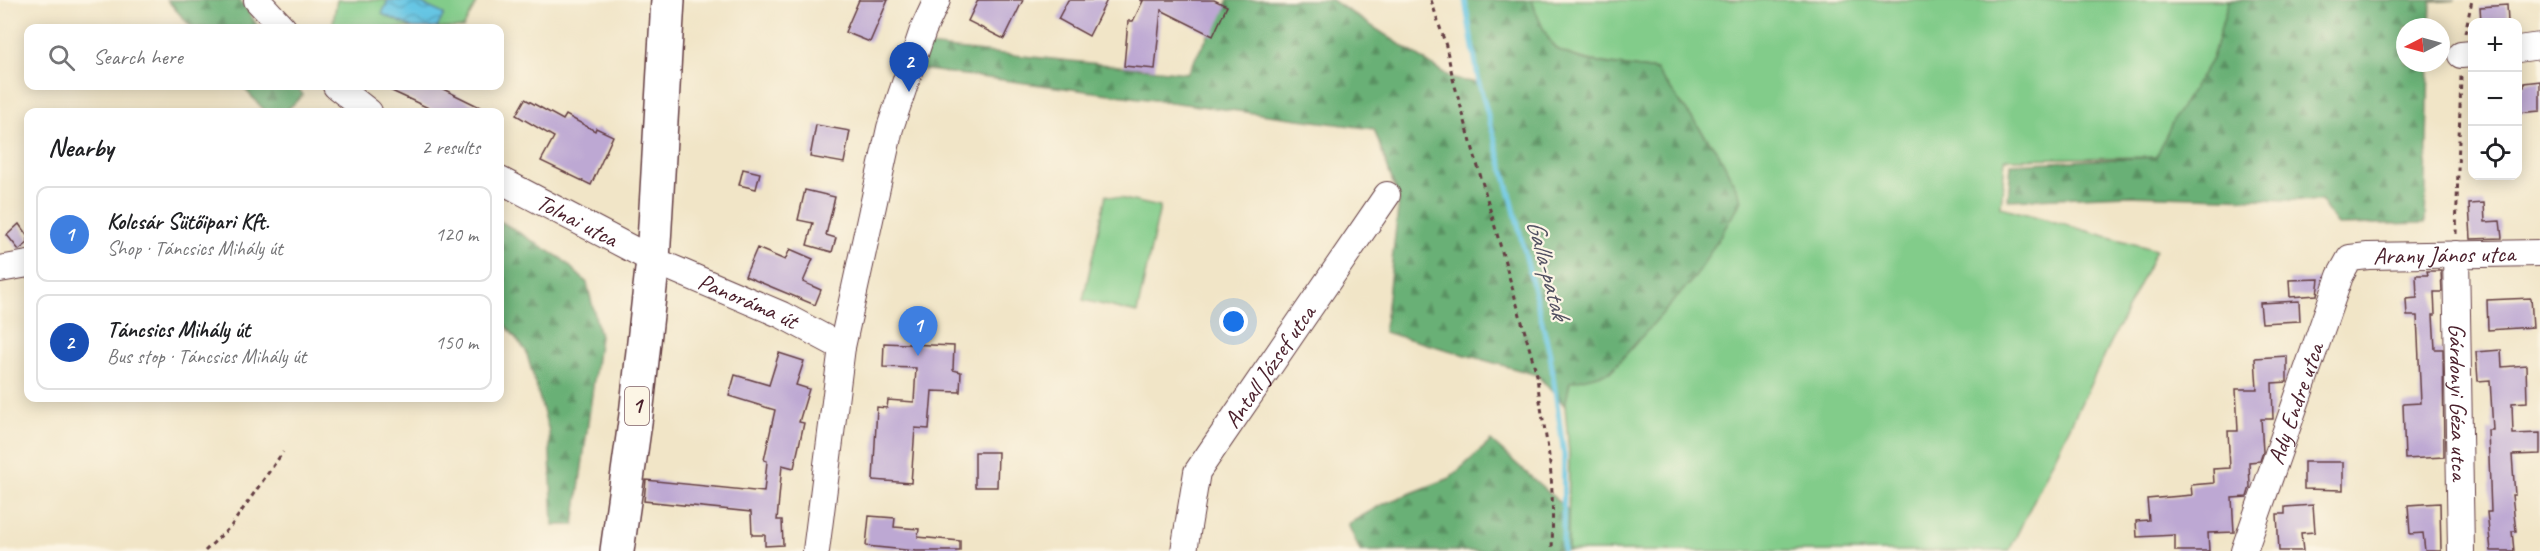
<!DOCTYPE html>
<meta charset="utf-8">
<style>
:root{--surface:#fff;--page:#f6f6f6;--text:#202124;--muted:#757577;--line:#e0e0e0;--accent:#1f6fb2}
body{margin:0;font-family:Caveat,sans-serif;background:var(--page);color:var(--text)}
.controls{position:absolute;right:18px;top:18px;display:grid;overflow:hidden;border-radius:12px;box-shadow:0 3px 15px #0003}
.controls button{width:54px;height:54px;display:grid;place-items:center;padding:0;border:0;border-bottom:2px solid var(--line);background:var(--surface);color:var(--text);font:30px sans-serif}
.compass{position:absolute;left:2396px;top:18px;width:54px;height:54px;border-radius:50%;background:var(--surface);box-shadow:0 3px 15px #0003;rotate:264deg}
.you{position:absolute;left:1234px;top:322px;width:21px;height:21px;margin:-15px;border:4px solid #fff;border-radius:50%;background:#1a73e8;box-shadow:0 0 0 9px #1a73e833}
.badge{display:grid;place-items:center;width:39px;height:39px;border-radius:50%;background:var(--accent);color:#fff;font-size:20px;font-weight:700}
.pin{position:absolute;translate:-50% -50px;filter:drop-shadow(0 2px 3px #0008)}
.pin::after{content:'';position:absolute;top:32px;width:21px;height:18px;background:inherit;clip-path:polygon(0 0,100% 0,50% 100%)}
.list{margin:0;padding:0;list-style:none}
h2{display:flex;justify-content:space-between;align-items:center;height:78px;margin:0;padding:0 24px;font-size:26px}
h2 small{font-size:20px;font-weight:400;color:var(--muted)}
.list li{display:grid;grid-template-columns:39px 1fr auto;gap:18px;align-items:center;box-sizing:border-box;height:96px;margin:0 12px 12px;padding:0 12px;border:2px solid var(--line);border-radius:12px}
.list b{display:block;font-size:22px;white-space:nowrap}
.list p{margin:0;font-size:20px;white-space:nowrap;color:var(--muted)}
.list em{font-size:20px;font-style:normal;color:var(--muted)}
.icon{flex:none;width:33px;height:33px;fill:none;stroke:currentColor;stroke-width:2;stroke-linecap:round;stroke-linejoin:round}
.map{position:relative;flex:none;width:2540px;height:551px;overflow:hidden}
.search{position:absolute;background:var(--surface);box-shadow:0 3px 15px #0003;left:24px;top:24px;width:480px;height:66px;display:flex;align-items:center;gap:15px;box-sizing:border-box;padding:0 21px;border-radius:12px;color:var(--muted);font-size:22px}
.panel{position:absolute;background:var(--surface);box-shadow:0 3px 15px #0003;left:24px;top:108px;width:480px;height:294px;border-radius:12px}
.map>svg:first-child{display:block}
</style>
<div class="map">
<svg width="2540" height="551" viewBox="0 0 2540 551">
<defs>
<pattern id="forest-firs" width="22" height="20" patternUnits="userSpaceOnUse" patternTransform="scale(1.5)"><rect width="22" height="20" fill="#69b076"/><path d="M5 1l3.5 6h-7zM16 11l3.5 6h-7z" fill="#588f61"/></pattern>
<pattern id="water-waves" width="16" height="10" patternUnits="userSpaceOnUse" patternTransform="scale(1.5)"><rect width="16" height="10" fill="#66c6e4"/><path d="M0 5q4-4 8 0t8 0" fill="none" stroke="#56a0b9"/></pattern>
</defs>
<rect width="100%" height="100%" fill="#fcf5e5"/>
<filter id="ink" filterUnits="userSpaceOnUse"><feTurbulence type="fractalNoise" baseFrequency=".0167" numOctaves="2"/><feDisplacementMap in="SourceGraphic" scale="12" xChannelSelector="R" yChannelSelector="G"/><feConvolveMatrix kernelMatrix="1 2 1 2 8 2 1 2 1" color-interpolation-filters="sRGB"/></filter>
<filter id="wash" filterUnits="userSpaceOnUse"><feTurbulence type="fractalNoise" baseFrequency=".008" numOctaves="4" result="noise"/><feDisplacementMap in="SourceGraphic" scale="24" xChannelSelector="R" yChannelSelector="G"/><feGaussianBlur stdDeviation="1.35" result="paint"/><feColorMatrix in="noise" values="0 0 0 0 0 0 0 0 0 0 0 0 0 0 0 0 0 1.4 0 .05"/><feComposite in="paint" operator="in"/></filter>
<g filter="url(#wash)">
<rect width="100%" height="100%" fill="#f1e5c7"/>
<g fill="#82cc8a" stroke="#66765a" stroke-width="1.5">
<path d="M 337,0 L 478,0 L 463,28 L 332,28 Z"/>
<path d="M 1532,0 L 2229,0 L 2212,59 L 2156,157 L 2005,159 L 2001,207 L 2156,250 L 2009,551 L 1568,551 L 1569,453 L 1565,406 L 1569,382 L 1657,70 C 1636,67 1566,61 1554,46 C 1544,34 1536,15 1532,0 Z"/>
<path d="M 1106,195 L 1160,207 L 1137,313 L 1083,300 Z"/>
</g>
<g fill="url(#forest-firs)" stroke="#5a6850" stroke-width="1.5">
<path d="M 167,0 L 240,0 L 259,28 L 192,28 Z"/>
<path d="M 1228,0 L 1332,0 L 1453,79 L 1479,83 L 1465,0 L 1532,0 C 1535,11 1548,43 1557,49 C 1585,65 1625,65 1656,70 L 1719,154 L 1742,200 L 1696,276 L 1610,372 L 1570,382 L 1565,406 L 1537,375 L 1384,332 L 1399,200 L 1374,129 L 920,69 L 927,46 L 1187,73 Z"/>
<path d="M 2229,0 L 2456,0 L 2431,2 L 2430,27 L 2405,27 L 2405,63 L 2429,63 L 2425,223 L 2337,225 L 2321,201 L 2128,195 L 2008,200 L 2011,164 L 2156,157 L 2174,118 L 2212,59 Z"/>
<path d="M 242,86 L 297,86 L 303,95 L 286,111 L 266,112 Z"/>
<path d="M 500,221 L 562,259 L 587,283 L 600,336 L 574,525 L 553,525 L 549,431 L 526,351 L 500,318 Z"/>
<path d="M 1491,441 L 1568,510 L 1568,551 L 1360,551 L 1348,524 L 1383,504 L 1450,478 Z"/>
</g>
<path fill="url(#water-waves)" stroke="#587288" stroke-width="1.5" d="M 388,0 L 413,0 L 444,14 L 437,28 L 413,28 L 382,14 Z"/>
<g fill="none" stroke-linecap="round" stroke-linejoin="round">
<path stroke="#66c6e4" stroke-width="5" d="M 1465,0 L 1479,83 L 1512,201 L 1550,354 L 1564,455 L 1563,551"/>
</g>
<g id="blocks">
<g fill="#bda8d3">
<path d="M 859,0 L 888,0 L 870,42 L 845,32 Z"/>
<path d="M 978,0 L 1023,0 L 1004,39 L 968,21 Z"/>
<path d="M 1068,0 L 1107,0 L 1089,36 L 1058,19 Z"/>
<path d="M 1140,0 L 1214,0 L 1227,6 L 1213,36 L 1161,10 L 1155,69 L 1124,66 L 1128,21 L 1133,21 L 1143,1 Z"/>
<path d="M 2507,5 L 2508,22 L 2481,22 L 2480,7 Z"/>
<path d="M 2540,81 L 2540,111 L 2517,113 L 2517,87 L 2524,87 L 2524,83 Z"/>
<path d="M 381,86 L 437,86 L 490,112 L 437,112 Z"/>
<path d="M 525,99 L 563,120 L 566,115 L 595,131 L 596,128 L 613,136 L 591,185 L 541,161 L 554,137 L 516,115 Z"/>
<path d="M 816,125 L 850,131 L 844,163 L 810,157 Z"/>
<path d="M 743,169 L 760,173 L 756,189 L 739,185 Z"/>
<path d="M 805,190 L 835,197 L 826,235 L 836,238 L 832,252 L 807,245 L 813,223 L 798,220 Z"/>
<path d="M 2484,203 L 2485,222 L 2500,221 L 2502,238 L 2471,239 L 2469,204 Z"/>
<path d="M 19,224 L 28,237 L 28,243 L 19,250 L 7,235 Z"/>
<path d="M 757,248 L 785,260 L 790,249 L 813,259 L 803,282 L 821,290 L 815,305 L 745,276 Z"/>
<path d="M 2427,271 L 2441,271 L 2442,292 L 2434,292 L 2435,315 L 2433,315 L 2435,349 L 2443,349 L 2444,457 L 2405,459 L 2403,404 L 2421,403 L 2417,316 L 2407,316 L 2406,299 L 2417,298 L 2416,275 L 2428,275 Z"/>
<path d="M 2319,279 L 2317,295 L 2290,297 L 2289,280 Z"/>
<path d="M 2531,298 L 2533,327 L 2488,330 L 2487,300 Z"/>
<path d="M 2299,301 L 2300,321 L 2262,323 L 2260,303 Z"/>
<path d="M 884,343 L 954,346 L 953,370 L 961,372 L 960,392 L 932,391 L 929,429 L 915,428 L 911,483 L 873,480 L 877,407 L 887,408 L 888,400 L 914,402 L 916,368 L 883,367 Z"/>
<path d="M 2501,350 L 2502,367 L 2526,365 L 2527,402 L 2512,403 L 2513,434 L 2540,433 L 2540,454 L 2512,455 L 2515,495 L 2512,495 L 2516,531 L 2512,531 L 2514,551 L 2491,551 L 2487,512 L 2491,512 L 2488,430 L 2493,430 L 2490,380 L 2478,381 L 2476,352 Z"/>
<path d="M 779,353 L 804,361 L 796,385 L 809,389 L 799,422 L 804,423 L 794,468 L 782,465 L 777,520 L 782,520 L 783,545 L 765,546 L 765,535 L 752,535 L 751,512 L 644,501 L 646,480 L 764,492 L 767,461 L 764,460 L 775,410 L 729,396 L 735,375 L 769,385 Z"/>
<path d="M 2287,356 L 2287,382 L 2272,383 L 2273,419 L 2261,419 L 2263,452 L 2260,461 L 2249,462 L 2250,487 L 2247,497 L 2232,498 L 2234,532 L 2208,533 L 2209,551 L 2175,551 L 2175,535 L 2137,537 L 2136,521 L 2149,520 L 2147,499 L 2192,495 L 2191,485 L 2214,483 L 2213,469 L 2230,468 L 2228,431 L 2238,431 L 2236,389 L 2257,389 L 2255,358 Z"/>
<path d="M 975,452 L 998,452 L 997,487 L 975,487 Z"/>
<path d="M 2304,462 L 2343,462 L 2343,490 L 2304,489 Z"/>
<path d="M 2440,503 L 2441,551 L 2425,551 L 2423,533 L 2410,534 L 2408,505 Z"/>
<path d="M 2313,505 L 2315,532 L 2301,533 L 2303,551 L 2279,551 L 2277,514 L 2285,514 L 2285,507 Z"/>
<path d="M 869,516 L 895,518 L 894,527 L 919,529 L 918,537 L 960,541 L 960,551 L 916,551 L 866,546 Z"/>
</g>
</g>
</g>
<g filter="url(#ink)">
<use href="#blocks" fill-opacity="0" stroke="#633d42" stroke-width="1.5"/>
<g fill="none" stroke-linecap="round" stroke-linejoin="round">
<defs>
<g id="minor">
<path d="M 257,0 L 283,28"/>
<path d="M 2518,49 L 2540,46"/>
<path d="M 2461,55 L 2472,54"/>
<path d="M 336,86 L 369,112"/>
<path id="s1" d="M 500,180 L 653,260 L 782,315 L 842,347"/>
<path id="s2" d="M 2456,254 L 2461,551"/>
<path d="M 0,269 L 28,264"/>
<path d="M 816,551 L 842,347 L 890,128 L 923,30 L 937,0"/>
<path id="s3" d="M 1184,551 L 1197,472 L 1387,195"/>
<path id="s4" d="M 2244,551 L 2340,276 L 2350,258 L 2368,256 L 2540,253"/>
</g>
<path id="major" d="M 617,551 L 636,415 L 653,260 L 668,0"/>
</defs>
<use href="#minor" stroke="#633d42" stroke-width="28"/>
<use href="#major" stroke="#633d42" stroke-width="36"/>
<g stroke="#633d42" stroke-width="3" stroke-dasharray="4.5 4.5" stroke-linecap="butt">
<path d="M 1431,0 L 1446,46 L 1453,79 L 1537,375 C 1539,400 1544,424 1548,449 C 1553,482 1553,518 1552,551"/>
<path d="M 2465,33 L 2472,0"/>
<path d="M 2456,234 L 2461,76"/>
<path d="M 205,551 L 231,526 L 283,452"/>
</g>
<use href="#minor" stroke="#fff" stroke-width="26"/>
<use href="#major" stroke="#fff" stroke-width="33"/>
</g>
</g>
<g text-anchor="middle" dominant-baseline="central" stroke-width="4.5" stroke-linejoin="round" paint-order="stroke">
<rect fill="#fcf5e5" stroke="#7f5f63" stroke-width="1.5" x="625" y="387" width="24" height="38" rx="4.5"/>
<g font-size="22" font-weight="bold" fill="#4a1f2b">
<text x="637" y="406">1</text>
</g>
<g font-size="24" fill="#4a1f2b" stroke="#fcf5e5">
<text stroke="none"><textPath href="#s1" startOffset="87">Tolnai utca</textPath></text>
<text stroke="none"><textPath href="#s4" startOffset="406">Arany János utca</textPath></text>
<text stroke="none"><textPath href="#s1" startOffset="276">Panoráma út</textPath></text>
<text stroke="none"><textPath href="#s3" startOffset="208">Antall József utca</textPath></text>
<text stroke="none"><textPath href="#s2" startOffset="148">Gárdonyi Géza utca</textPath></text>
<text stroke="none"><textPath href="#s4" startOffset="156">Ady Endre utca</textPath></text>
</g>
<g font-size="26" font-style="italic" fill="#525162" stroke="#fcf5e5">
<text transform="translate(1548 269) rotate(75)">Galla-patak</text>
</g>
</g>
</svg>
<div class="controls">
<button>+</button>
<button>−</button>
<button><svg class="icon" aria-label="locate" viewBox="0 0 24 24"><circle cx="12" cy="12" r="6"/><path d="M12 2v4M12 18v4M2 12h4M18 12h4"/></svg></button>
</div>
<svg class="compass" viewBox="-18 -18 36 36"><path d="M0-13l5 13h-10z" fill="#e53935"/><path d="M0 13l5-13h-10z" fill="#757577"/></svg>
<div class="you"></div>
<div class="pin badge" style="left:918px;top:356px;background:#3f7fe0">1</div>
<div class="pin badge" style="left:909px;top:92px;background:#1a4fb4">2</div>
<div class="search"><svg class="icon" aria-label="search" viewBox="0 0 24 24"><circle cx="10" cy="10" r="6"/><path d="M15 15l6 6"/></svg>Search here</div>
<section class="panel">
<h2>Nearby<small>2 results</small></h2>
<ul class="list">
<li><span class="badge" style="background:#3f7fe0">1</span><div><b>Kolcsár Sütőipari Kft.</b><p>Shop · Táncsics Mihály út</p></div><em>120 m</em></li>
<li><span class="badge" style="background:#1a4fb4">2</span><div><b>Táncsics Mihály út</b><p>Bus stop · Táncsics Mihály út</p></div><em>150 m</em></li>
</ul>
</section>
</div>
